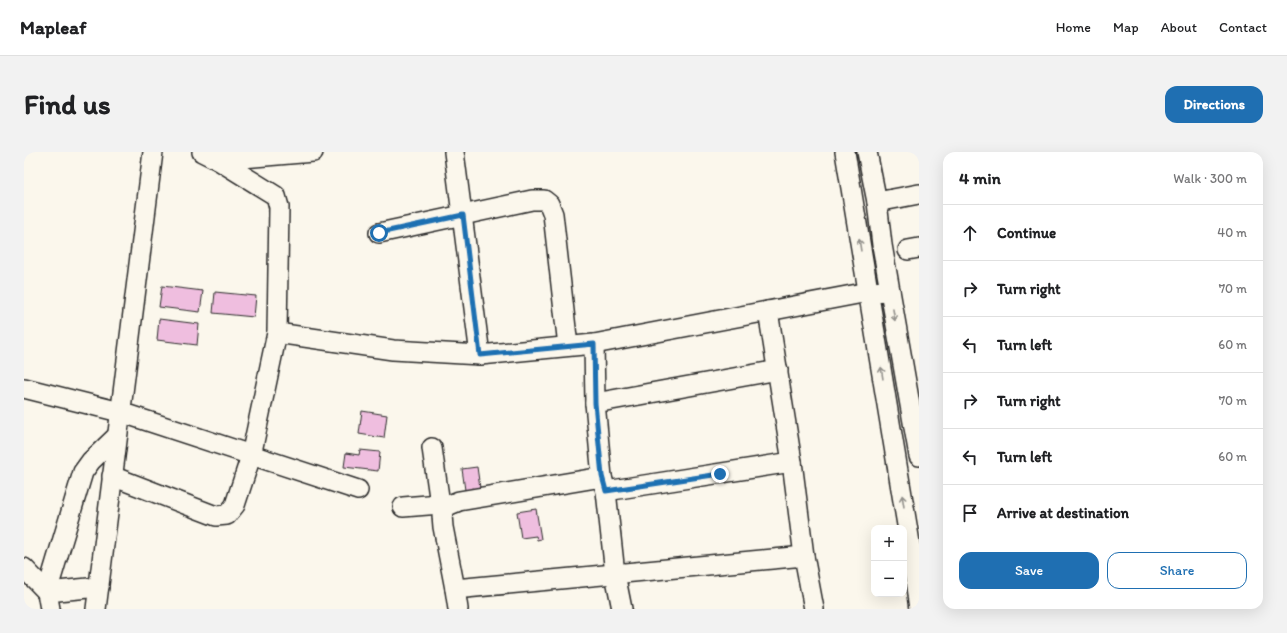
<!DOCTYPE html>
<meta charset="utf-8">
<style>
:root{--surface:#fff;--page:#f2f2f2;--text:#202124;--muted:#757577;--line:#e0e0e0;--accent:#1f6fb2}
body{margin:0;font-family:Itim,sans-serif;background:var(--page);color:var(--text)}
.controls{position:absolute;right:12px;bottom:12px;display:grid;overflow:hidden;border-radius:8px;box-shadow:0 4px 16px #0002}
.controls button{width:36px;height:36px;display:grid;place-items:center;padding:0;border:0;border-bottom:1px solid var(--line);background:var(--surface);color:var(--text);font:20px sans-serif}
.stop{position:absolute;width:12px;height:12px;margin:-9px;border:3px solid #1f6fb2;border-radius:50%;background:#fff}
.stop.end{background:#1f6fb2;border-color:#fff;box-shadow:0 1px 4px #0008}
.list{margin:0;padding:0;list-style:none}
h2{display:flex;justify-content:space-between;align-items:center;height:52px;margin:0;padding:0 16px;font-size:17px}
h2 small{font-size:13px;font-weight:400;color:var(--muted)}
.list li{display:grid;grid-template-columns:26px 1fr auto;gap:12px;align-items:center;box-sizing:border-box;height:56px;padding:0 16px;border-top:1px solid var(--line)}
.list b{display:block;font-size:15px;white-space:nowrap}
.list em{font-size:13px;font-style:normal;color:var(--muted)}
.actions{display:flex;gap:8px;padding:12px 16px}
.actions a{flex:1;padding:9px 0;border:1px solid var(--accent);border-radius:12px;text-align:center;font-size:14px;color:var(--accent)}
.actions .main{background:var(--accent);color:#fff}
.icon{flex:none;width:22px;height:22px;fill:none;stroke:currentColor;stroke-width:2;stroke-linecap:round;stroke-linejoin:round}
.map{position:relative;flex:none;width:895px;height:457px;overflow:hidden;border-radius:12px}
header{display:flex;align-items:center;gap:24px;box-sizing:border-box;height:56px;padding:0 20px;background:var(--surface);border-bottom:1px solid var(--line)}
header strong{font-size:19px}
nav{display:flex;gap:22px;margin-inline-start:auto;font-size:14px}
.intro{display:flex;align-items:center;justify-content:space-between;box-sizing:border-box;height:96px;padding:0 24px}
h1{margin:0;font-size:28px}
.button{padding:10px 18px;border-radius:12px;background:var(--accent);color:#fff;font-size:14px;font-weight:700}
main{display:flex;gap:24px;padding:0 24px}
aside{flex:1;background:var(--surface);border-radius:12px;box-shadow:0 4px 16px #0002}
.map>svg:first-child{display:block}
</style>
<header>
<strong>Mapleaf</strong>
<nav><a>Home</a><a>Map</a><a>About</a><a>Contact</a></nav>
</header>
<div class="intro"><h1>Find us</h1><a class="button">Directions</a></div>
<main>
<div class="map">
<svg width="895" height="457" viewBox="0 0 895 457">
<rect width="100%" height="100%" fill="#fbf7ec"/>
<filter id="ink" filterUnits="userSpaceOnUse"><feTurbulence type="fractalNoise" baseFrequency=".025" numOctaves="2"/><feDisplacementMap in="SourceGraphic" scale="8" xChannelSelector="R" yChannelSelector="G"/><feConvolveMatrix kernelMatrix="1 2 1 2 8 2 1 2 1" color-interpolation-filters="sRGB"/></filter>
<g filter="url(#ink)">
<g fill="#efbedf" stroke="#2b2b2b">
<path d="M 138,134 L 179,139 L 176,160 L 135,155 Z"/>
<path d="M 191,140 L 232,144 L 230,165 L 189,161 Z"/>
<path d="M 135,167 L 175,172 L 173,193 L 133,188 Z"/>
<path d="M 338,259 L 363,263 L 360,286 L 335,282 Z"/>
<path d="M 336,298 L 356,300 L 354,319 L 320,315 L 322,301 L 335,303 Z"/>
<path d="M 453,315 L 457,343 L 442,345 L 438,317 Z"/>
<path d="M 512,357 L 517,387 L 513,388 L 512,384 L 497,386 L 493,360 Z"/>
</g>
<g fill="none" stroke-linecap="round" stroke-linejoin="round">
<defs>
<g id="minor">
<path d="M 178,0 L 194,8 L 252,44 L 255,55 L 253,181 L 369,198 L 456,203 L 570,192 L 844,140 L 866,139"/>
<path d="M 430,0 L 456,203"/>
<path d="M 821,0 L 887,397 L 895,457"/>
<path d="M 843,0 L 853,50 L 858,93 L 895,304"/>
<path d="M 194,8 L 289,0"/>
<path d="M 853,50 L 895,42"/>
<path d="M 355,81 L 508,48 L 520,48 L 525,52 L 529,62 L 544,194"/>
<path d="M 884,98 L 895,96"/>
<path d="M 570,192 L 571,251 L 578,325 L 582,339 L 591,422 L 598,457"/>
<path d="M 0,236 L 96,260 L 334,338"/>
<path d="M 571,251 L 754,218"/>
<path d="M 408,296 L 416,352"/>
<path d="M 768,310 L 780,404 L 790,457"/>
<path d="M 88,324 L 192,364 L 203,363 L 211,353 L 227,304 L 253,181"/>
<path d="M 578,325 L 435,349 L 423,354 L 418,363 L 419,375 L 431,437 L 780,404"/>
<path d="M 582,339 L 768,310 L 744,159"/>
<path d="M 379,355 L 416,352 L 423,354"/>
<path d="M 0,416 L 23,440 L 75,435"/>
<path d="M 431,437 L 434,457"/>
<path d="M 26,457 L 23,440 L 59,320 L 67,309 L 93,284"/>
<path d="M 72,457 L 129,0"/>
</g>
</defs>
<use href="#minor" stroke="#2b2b2b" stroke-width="22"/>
<use href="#minor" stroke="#fbf7ec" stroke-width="19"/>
</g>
<defs><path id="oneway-shaft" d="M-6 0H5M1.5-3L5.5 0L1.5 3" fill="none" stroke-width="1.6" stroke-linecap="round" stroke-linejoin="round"/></defs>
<g stroke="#93918c">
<use href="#oneway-shaft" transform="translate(836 93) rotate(-99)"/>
<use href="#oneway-shaft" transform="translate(870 163) rotate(80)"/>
<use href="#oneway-shaft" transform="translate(858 221) rotate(-99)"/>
<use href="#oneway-shaft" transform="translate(879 349) rotate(-99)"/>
</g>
</g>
<g fill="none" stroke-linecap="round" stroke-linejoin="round" filter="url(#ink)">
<path stroke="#1f6fb2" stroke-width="5" d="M 355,81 L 439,63 L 456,203 L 570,192 L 571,251 L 578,324 L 582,339 L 696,322"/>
</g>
</svg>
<div class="controls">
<button>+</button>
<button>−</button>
</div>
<div class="stop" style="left:355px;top:81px"></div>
<div class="stop end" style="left:696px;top:322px"></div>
</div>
<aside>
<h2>4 min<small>Walk · 300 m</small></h2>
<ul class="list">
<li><svg class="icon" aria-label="ahead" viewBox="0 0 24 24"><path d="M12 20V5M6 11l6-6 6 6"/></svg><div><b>Continue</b></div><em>40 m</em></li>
<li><svg class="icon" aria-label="right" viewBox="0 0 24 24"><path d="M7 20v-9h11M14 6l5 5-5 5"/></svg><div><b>Turn right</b></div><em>70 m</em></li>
<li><svg class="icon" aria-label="left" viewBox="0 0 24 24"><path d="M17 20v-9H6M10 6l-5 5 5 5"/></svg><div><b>Turn left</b></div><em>60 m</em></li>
<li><svg class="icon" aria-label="right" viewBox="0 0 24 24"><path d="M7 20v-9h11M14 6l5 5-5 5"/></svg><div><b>Turn right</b></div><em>70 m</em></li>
<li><svg class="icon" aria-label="left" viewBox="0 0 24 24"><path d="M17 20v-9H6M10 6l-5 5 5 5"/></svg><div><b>Turn left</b></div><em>60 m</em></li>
<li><svg class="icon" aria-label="arrive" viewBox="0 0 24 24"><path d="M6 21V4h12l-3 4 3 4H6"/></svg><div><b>Arrive at destination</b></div></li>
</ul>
<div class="actions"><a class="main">Save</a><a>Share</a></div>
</aside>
</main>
